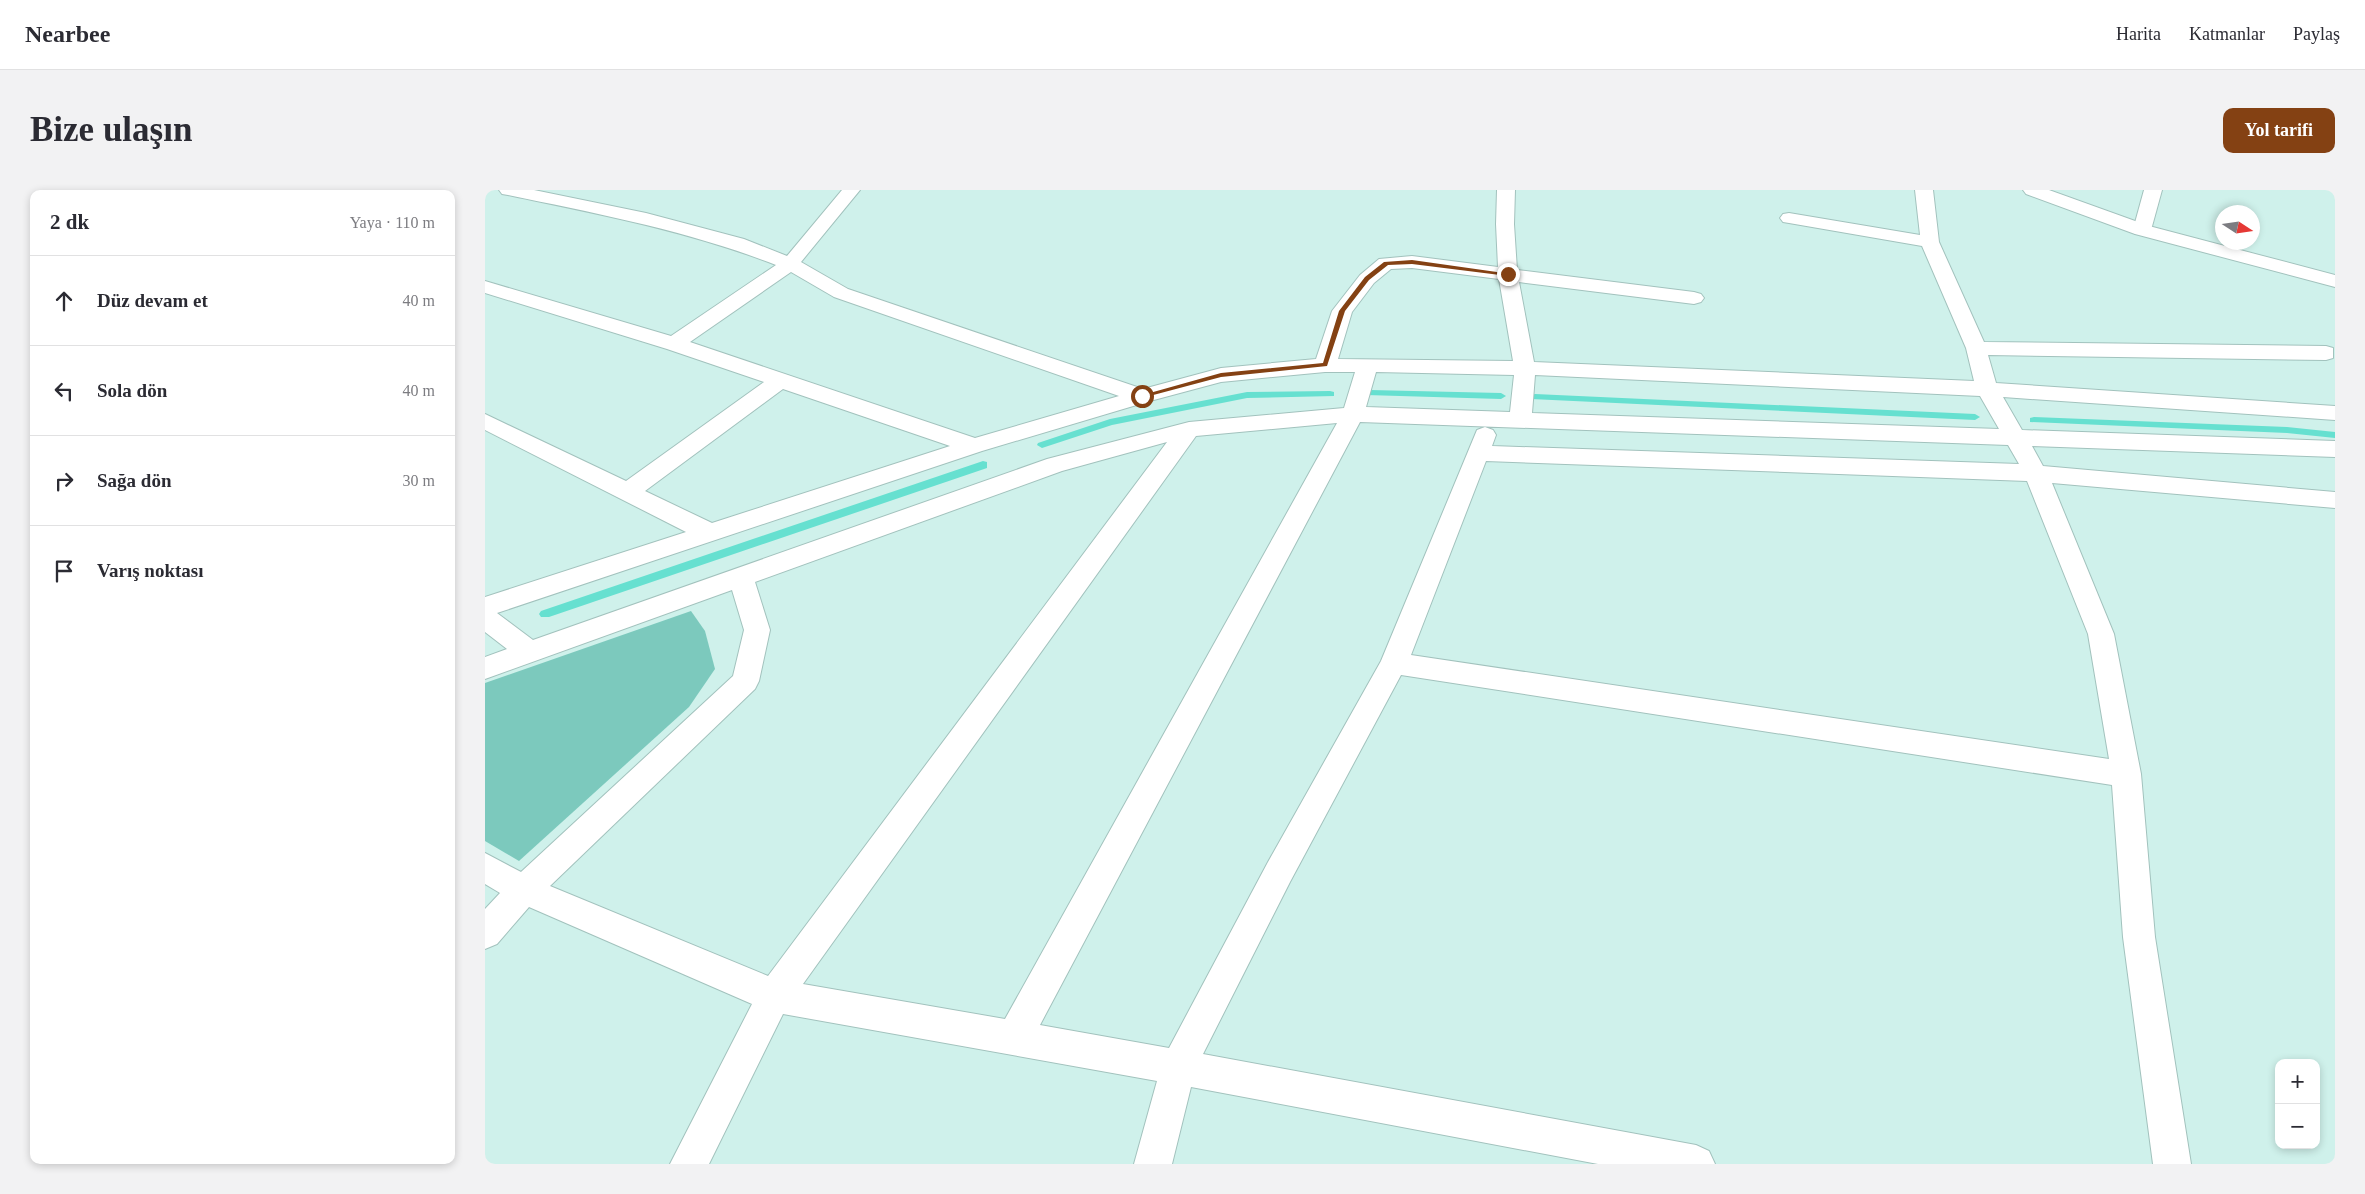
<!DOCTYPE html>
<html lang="tr">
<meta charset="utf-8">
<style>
:root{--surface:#fff;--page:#f2f2f3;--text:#2b2b33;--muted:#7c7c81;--line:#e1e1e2;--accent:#844113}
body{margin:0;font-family:"Times New Roman",serif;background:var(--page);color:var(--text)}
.controls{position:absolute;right:15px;bottom:15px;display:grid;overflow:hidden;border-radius:10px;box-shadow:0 2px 8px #0003}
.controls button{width:45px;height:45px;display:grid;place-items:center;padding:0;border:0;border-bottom:1px solid var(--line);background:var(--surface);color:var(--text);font:25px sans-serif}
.compass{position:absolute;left:1730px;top:15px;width:45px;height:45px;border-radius:50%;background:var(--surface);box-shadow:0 2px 8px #0003;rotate:102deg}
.stop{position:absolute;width:15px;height:15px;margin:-11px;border:4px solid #844113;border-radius:50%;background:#fff}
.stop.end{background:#844113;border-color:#fff;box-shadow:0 1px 5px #0008}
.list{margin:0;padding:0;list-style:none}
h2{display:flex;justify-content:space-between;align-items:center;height:65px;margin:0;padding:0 20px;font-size:21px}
h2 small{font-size:16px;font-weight:400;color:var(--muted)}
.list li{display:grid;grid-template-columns:32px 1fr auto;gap:15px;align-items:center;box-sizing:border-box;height:90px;padding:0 20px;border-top:1px solid var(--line)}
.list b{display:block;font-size:19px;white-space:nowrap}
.list em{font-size:16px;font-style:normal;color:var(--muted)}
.icon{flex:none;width:28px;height:28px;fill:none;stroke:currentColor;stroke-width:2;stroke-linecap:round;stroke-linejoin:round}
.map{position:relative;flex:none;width:1850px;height:974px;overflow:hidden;border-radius:10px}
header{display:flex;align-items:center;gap:30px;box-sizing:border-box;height:70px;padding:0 25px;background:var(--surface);border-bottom:1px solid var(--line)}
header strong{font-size:24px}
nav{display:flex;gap:28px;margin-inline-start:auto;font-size:18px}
.intro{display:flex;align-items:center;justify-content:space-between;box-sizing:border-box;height:120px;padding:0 30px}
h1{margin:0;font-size:35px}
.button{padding:12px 22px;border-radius:10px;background:var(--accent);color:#fff;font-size:18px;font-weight:700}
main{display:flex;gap:30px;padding:0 30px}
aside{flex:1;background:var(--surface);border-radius:10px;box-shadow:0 2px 8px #0003}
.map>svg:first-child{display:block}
</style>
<header>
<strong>Nearbee</strong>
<nav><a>Harita</a><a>Katmanlar</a><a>Paylaş</a></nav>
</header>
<div class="intro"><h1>Bize ulaşın</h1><a class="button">Yol tarifi</a></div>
<main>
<aside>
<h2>2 dk<small>Yaya · 110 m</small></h2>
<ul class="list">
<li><svg class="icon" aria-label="ahead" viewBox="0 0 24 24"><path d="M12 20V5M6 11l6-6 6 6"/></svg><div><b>Düz devam et</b></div><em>40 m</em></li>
<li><svg class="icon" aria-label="left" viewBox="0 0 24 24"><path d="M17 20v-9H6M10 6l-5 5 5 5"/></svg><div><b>Sola dön</b></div><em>40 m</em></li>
<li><svg class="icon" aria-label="right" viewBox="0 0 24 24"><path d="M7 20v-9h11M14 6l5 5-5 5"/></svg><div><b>Sağa dön</b></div><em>30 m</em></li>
<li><svg class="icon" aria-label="arrive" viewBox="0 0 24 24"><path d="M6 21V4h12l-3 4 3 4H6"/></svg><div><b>Varış noktası</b></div></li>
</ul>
</aside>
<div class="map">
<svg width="1850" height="974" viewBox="0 0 1850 974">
<rect width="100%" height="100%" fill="#cff1eb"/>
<path fill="#7cc9bd" d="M 206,421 L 220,441 L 230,479 L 204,517 L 34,671 L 0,651 L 0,493 Z"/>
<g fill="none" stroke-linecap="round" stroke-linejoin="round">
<g fill="#66e0d0" fill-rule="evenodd">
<path d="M 885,200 L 1016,203 L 1021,206 L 1016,209 L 881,205 L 880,203 Z"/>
<path d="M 845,201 L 849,202 L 849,206 L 762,208 L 627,235 L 557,258 L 552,255 L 553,253 L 625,229 L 762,202 Z"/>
<path d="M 1050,204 L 1490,224 L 1495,227 L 1490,230 L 1046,209 L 1046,205 Z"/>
<path d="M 1549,227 L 1802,237 L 1850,242 L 1850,248 L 1802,243 L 1545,232 L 1545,228 Z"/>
<path d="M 498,271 L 502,272 L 502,278 L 64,427 L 56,427 L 54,424 L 56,421 Z"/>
</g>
<defs>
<g id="minor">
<path d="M 14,0 L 49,0 L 161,23 L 259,49 L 302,66 L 357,0 L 375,0 L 316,72 L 363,99 L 658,199 L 736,178 L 831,169 L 847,121 L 875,85 L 894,69 L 927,66 L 1013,77 L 1011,34 L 1012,0 L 1030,0 L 1029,34 L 1032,80 L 1209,102 L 1216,104 L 1219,108 L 1216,112 L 1209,114 L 1034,92 L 1049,172 L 1489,191 L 1481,158 L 1437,56 L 1304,33 L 1298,32 L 1295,28 L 1298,24 L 1304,23 L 1435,45 L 1430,0 L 1448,0 L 1454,52 L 1499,152 L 1841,156 L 1848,158 L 1848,168 L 1841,170 L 1503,165 L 1511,193 L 1850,216 L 1850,230 L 1518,207 L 1537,240 L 1850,251 L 1850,267 L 1547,256 L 1558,276 L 1850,302 L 1850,318 L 1567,293 L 1629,444 L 1656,584 L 1670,747 L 1706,974 L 1668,974 L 1638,747 L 1627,595 L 916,485 L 805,692 L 718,864 L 1211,955 L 1224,961 L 1230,974 L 1113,974 L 706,897 L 687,974 L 649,974 L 672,891 L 298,824 L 224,974 L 185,974 L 267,814 L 44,717 L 12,754 L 0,759 L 0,719 L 15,703 L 0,694 L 0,663 L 36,682 L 248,486 L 259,440 L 247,400 L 0,489 L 0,467 L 22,459 L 0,442 L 0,407 L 201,342 L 0,240 L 0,224 L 141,291 L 279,192 L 182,159 L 0,103 L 0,91 L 186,146 L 291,75 C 204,41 114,24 23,5 L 17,4 ZM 927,78 L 1014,89 L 1028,171 L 853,169 L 867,122 L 889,93 L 906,79 ZM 306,82 L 349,107 L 634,206 L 490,248 L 205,152 ZM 840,182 L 870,182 L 859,218 L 704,232 L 562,269 L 48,450 L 12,423 L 497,261 L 665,211 L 736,192 ZM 891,182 L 1029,185 L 1025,222 L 881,217 ZM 1050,185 L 1495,206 L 1514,239 L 1047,223 ZM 298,199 L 465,256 L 227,333 L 160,301 ZM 875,232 L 1523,255 L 1534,274 L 1007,256 L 1011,245 L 1008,240 L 1000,237 L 992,240 L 896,471 L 783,672 L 684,858 L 555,835 ZM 852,233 L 520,829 L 318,794 L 711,246 ZM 682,252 L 283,786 L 65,696 L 270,499 L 274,491 L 285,440 L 270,392 L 577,281 ZM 1001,271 L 1542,291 L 1603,444 L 1624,569 L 926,465 Z"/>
<path d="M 1659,0 L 1677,0 L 1666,40 L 1664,44 L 1650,44 L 1648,40 Z"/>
</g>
<path id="major" d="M 1538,0 L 1564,0 L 1664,36 L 1850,85 L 1850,97 L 1650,44 L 1541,4 Z"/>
</defs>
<use href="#minor" stroke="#a2c2bd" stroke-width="2"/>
<use href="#major" stroke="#a2c2bd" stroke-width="2"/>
<use href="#minor" fill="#fff" fill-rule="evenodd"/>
<use href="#major" fill="#fff" fill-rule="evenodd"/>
</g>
<path fill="#844113" d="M 927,70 L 1026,84 L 1023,86 L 927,74 L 903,75 L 884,90 L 860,121 L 842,176 L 736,187 L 657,208 L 654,206 L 736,183 L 838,173 L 854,121 L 880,87 L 899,72 Z"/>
</svg>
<div class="controls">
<button>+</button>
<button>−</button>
</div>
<svg class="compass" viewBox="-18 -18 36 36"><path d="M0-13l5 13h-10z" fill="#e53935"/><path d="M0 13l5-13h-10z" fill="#7c7c81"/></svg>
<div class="stop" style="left:657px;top:206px"></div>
<div class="stop end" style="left:1023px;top:84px"></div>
</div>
</main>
